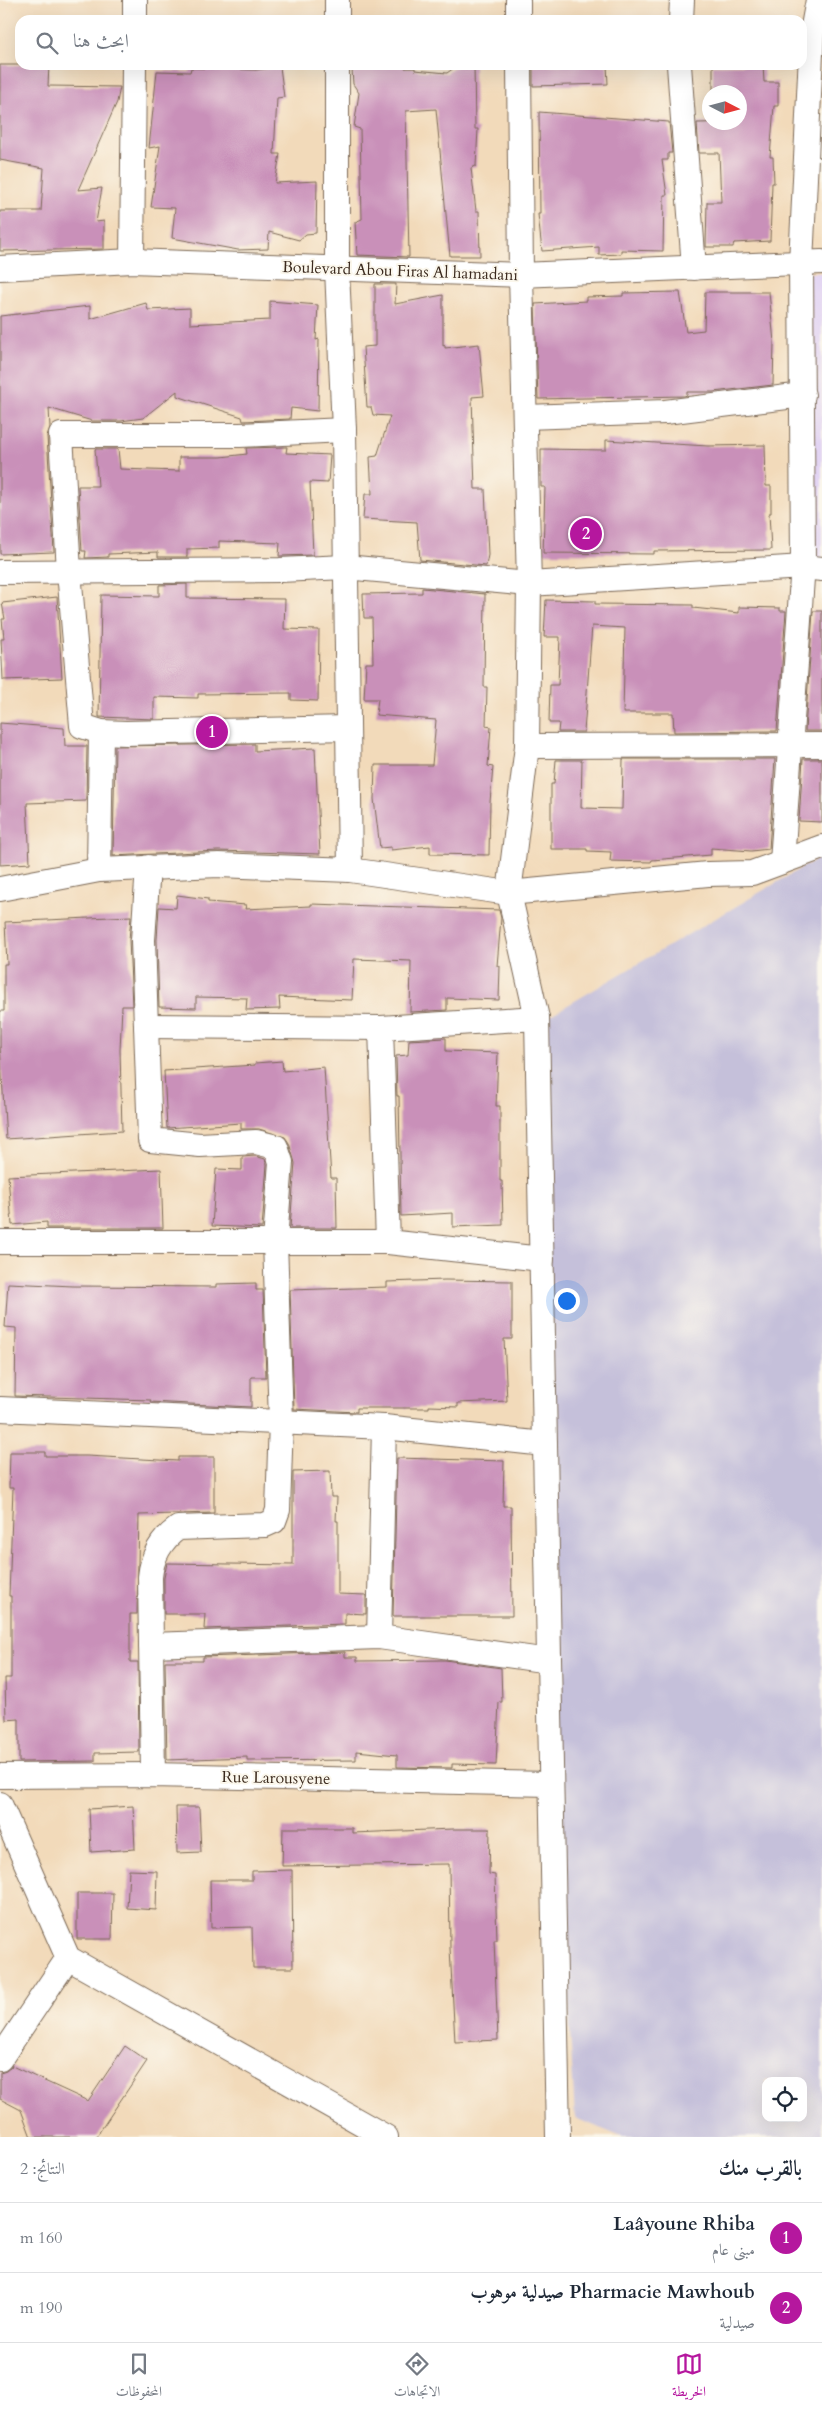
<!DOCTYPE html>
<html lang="ar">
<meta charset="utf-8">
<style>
:root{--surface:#fff;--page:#f6f6f7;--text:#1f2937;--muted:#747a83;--line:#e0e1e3;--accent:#b5179e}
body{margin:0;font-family:Cardo,Amiri,serif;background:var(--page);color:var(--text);direction:rtl}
.controls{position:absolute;right:15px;bottom:15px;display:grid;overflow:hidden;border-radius:10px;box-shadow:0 5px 20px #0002}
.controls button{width:45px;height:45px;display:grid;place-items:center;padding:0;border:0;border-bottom:1px solid var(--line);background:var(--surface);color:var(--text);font:25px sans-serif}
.compass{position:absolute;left:702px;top:85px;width:45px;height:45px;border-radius:50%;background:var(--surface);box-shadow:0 5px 20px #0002;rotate:96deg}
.you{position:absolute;left:566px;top:1300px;width:18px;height:18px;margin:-12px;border:4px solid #fff;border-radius:50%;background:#1a73e8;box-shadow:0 0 0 8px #1a73e833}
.badge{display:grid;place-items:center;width:32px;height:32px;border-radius:50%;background:var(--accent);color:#fff;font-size:16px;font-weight:700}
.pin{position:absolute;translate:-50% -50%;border:2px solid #fff;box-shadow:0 1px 5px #0006}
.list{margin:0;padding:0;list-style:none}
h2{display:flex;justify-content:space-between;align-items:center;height:65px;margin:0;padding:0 20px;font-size:21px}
h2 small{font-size:16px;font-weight:400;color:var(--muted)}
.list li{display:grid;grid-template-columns:32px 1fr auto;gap:15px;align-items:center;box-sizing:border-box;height:70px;padding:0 20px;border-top:1px solid var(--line)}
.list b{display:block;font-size:19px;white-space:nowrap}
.list p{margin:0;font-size:16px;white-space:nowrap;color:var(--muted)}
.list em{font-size:16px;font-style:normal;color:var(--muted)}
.icon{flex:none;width:28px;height:28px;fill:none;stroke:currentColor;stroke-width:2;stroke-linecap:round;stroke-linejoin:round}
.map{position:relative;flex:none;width:822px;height:2137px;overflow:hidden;direction:ltr}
.search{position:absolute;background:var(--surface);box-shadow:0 5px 20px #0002;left:15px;right:15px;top:15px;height:55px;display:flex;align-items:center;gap:12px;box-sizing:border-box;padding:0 18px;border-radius:15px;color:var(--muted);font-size:19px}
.sheet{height:205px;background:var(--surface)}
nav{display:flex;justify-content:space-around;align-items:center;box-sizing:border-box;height:70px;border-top:1px solid var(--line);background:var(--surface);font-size:14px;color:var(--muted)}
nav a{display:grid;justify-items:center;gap:2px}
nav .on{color:var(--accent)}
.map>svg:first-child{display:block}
</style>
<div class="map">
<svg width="822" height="2137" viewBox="0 0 822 2137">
<rect width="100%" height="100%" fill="#fbf7ec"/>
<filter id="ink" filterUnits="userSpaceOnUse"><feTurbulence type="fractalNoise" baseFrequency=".02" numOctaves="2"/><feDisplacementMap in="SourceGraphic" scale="10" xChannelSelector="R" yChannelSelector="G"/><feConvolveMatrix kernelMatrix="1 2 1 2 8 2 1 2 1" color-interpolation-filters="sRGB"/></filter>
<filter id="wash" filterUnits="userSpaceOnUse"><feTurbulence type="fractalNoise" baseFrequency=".0096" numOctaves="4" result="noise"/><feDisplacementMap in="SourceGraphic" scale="20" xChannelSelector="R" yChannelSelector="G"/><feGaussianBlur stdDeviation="1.12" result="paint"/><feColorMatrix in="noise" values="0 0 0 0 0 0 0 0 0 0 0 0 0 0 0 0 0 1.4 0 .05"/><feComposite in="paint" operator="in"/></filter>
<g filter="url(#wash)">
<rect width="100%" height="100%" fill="#f2daba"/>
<path fill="#e2d4f3" d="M 802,273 L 822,273 L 822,564 L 803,564 Z"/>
<path fill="#c5c0da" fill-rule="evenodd" d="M 822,856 L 822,2137 L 622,2137 L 575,2118 L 549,1661 L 544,1019 ZM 766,2081 L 803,2081 L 803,2118 L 766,2118 Z"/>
<g id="blocks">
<g fill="#c990b9">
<path d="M 0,65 L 49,65 L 48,86 L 120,87 L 117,102 L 78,190 L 102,188 L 96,222 L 104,221 L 104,249 L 0,251 L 0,211 L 41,211 L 44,168 L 0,160 Z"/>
<path d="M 372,65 L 405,65 L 405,68 L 415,68 L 415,70 L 447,73 L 458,65 L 474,65 L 475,129 L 478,129 L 476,166 L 471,168 L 476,211 L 479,211 L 480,256 L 450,256 L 436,109 L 406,111 L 409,257 L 357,255 L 355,222 L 362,219 L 360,129 L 354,127 L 359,93 L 353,84 L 352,70 L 371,69 Z"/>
<path d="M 533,65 L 607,65 L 608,84 L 533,86 Z"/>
<path d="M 713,65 L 763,65 L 764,82 L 778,82 L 778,106 L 774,106 L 770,157 L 773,157 L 774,183 L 772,183 L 770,241 L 734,243 L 733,247 L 706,247 L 707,202 L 721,202 L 719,153 L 699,153 L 697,123 L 740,122 L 740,92 L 713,92 Z"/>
<path d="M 280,67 L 284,97 L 277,98 L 274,154 L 280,154 L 275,183 L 317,181 L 316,233 L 306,234 L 299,240 L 269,232 L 268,249 L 238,250 L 172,238 L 175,208 L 151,207 L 160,146 L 149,148 L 157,71 L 190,72 L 191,68 L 256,70 Z"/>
<path d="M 539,112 L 669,122 L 672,153 L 668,153 L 668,160 L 662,160 L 667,195 L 664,195 L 663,251 L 621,250 L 621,254 L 599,255 L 599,247 L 542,251 L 538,214 L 540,214 Z"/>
<path d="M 375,284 L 396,284 L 395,304 L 443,295 L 443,346 L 445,345 L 445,348 L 479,344 L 484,396 L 472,397 L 475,489 L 485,489 L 488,555 L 486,566 L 420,560 L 417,522 L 363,519 L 365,494 L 372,494 L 370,457 L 377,456 L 390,416 L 373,415 L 371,407 L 367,407 L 363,347 L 375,346 Z"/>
<path d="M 680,292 L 686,332 L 704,330 L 705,292 L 769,292 L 774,342 L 773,385 L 713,392 L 687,392 L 687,395 L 684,396 L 538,399 L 535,304 L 586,301 L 586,297 L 623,296 L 623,293 Z"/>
<path d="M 270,301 L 318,305 L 316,340 L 319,339 L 318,411 L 291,408 L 290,419 L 243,421 L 242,417 L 177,396 L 177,391 L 143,418 L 121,421 L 92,421 L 49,408 L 50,427 L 47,436 L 54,552 L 0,554 L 0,316 L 90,306 L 90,319 L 146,303 L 148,310 L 190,308 L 190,324 L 270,320 Z"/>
<path d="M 606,440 L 708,446 L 765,445 L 766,486 L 771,486 L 771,513 L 769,513 L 771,550 L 654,551 L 654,554 L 543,553 L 545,487 L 541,487 L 541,449 L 606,450 Z"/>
<path d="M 287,447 L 286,453 L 330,455 L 328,483 L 310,482 L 313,555 L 279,556 L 280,543 L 219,541 L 219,548 L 187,549 L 187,557 L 158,557 L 158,552 L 108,554 L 108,557 L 85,558 L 86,551 L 82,551 L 78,486 L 98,486 L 95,449 L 118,449 L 120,469 L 179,471 L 179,457 L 221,457 L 247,454 L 246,448 Z"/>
<path d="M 187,584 L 187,598 L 285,599 L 284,629 L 319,630 L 318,701 L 291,700 L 291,693 L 198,694 L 198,698 L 154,697 L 154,719 L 99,717 L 101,595 L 159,596 L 159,585 Z"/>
<path d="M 422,588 L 485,594 L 484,687 L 487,687 L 486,726 L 491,727 L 488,766 L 493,767 L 490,802 L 489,855 L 430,854 L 430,846 L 391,850 L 391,847 L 380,848 L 374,799 L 375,765 L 432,765 L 436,720 L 376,715 L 378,699 L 364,699 L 366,663 L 373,663 L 372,618 L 364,618 L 363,594 L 422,593 Z"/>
<path d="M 57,597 L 62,678 L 3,680 L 1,639 L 4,639 L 2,619 L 5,619 L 2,603 Z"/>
<path d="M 546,600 L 595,601 L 595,604 L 693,605 L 693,608 L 739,613 L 739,607 L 780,608 L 780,611 L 786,611 L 777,731 L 674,732 L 673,713 L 623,713 L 625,628 L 592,626 L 584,732 L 558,732 L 559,723 L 549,723 L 550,685 L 558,685 L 560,637 L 544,637 Z"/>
<path d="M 813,611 L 822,611 L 822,731 L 805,731 Z"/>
<path d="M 0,723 L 64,728 L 65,746 L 87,746 L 86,801 L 27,803 L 30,863 L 0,865 Z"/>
<path d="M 255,744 L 255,751 L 315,748 L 320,854 L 218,851 L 113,856 L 115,746 Z"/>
<path d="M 623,759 L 775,759 L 769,849 L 751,851 L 711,848 L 711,855 L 652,860 L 651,862 L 610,861 L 611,852 L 587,851 L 587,849 L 551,849 L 551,784 L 554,784 L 556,760 L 582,760 L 581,808 L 622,809 Z"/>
<path d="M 803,759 L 822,759 L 822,822 L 799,821 Z"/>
<path d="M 177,895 L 208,899 L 208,902 L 246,905 L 245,909 L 311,906 L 311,904 L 499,910 L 501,918 L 497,966 L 500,966 L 499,1000 L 447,998 L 447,1010 L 410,1012 L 411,961 L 354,959 L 352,1000 L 279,997 L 280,1009 L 246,1010 L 247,998 L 196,997 L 196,1008 L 159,1007 L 157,940 L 159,907 L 176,908 Z"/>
<path d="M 131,916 L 129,940 L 132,1006 L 122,1006 L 120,1050 L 122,1131 L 6,1139 L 0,1045 L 0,1011 L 4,1011 L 4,964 L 7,964 L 5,922 Z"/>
<path d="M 446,1038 L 446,1051 L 498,1053 L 496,1106 L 500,1106 L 500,1181 L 502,1181 L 503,1225 L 453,1227 L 453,1213 L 401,1216 L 399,1096 L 397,1096 L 396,1056 L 408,1055 L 409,1040 Z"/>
<path d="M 282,1061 L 283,1071 L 324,1067 L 331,1178 L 336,1178 L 337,1228 L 290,1228 L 295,1163 L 289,1143 L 285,1137 L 259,1129 L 241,1129 L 241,1123 L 167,1128 L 164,1071 L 255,1065 L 255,1063 Z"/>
<path d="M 255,1156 L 265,1159 L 267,1164 L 262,1228 L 212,1226 L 216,1169 L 242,1170 L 242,1157 Z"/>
<path d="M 161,1169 L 163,1228 L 47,1228 L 47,1222 L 12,1225 L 8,1176 Z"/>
<path d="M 445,1280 L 512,1281 L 512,1339 L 504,1339 L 507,1401 L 458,1403 L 458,1407 L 429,1406 L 429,1408 L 357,1408 L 357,1412 L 294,1409 L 290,1290 L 387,1287 L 387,1282 Z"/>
<path d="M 8,1283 L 73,1286 L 216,1287 L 216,1284 L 256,1283 L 256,1290 L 263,1290 L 266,1377 L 251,1377 L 251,1407 L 150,1402 L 151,1400 L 15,1396 L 16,1328 L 5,1327 Z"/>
<path d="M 10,1452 L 45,1452 L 45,1456 L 87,1456 L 178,1461 L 178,1457 L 214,1457 L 214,1513 L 139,1515 L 137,1614 L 130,1614 L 130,1662 L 138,1662 L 139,1752 L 95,1753 L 95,1761 L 19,1762 L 19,1719 L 6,1720 L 5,1678 L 11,1678 L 11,1596 L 9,1596 L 13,1488 L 9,1488 Z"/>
<path d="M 397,1458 L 504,1461 L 503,1506 L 511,1506 L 512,1616 L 393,1616 Z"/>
<path d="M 330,1471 L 331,1497 L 337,1497 L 336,1521 L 338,1521 L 338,1594 L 366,1595 L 366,1614 L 345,1613 L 345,1624 L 204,1629 L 205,1614 L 164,1614 L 164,1578 L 167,1563 L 293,1565 L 293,1472 Z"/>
<path d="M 345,1652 L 345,1657 L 357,1657 L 357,1661 L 445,1660 L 501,1668 L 502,1702 L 499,1702 L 496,1765 L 452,1764 L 452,1768 L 397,1767 L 397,1755 L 356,1751 L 356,1760 L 247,1761 L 247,1757 L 167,1760 L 165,1661 L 203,1661 L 203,1657 Z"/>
<path d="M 133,1806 L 135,1849 L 91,1852 L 89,1809 Z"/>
<path d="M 176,1807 L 199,1807 L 201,1852 L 177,1853 Z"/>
<path d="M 283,1828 L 352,1828 L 352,1833 L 453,1829 L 490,1829 L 489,1874 L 495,1875 L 497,1940 L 494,1940 L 498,2040 L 455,2042 L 450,1948 L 449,1864 L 282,1866 Z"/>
<path d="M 129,1870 L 157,1871 L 156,1910 L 127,1908 Z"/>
<path d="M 292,1870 L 293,1968 L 253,1968 L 252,1927 L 211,1928 L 210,1880 L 252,1880 L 252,1871 Z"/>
<path d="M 77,1893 L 113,1893 L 112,1939 L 77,1939 Z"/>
<path d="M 125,2046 L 147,2061 L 96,2137 L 31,2137 L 21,2110 L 0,2099 L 0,2073 L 6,2071 L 12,2066 L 88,2101 Z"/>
</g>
</g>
</g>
<g filter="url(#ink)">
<use href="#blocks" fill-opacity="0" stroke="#7b6855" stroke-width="1"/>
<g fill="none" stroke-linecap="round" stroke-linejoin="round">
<defs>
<g id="street">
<path d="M 337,0 L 337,20"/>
<path d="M 518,0 L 518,20"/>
<path d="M 135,20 L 135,0"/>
<path d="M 681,20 L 682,0"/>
<path d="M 337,65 L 337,269 L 344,430 L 350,870"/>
<path d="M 519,65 L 521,275 L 529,584 L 527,746 L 509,893 L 537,1018 L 558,2137"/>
<path d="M 679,65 L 694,268"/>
<path d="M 132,261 L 134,65"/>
<path d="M 0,268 L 132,261 L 521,275 L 822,262"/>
<path d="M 526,417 L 665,412 L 803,395"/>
<path d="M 344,430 L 240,435 L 61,435 L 69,571 L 82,726 L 101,732 L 126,733 L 348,728"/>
<path d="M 0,572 L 280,570 L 345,567 L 529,584 L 803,567 L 822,569"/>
<path d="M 527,746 L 822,745"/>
<path d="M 782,862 L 803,564 L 801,263 L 812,32 L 818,0"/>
<path d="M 148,867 L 143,940 L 150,1140 L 200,1145 L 256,1142 L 276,1147 L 281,1162 L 275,1241 L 281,1421 L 278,1510 L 274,1521 L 265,1525 L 178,1528 C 161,1540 152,1556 150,1577 L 153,1775"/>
<path d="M 99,870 L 101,732"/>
<path d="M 0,889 L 99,870 L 219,865 L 350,870 L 509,893 L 708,874 L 752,873 L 822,847"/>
<path d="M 146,1026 L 381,1028 L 537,1018"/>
<path d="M 381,1028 L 388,1242"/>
<path d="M 0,1242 L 388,1242 L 542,1259"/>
<path d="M 0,1409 L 384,1427 L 545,1444"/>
<path d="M 379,1637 L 384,1427"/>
<path d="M 151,1645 L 379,1637 L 549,1661"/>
<path d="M 0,1776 L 153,1775 L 551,1784"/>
<path d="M 0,1804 L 68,1958 L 386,2137"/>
<path d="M 0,2059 L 68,1958"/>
</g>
</defs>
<use href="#street" stroke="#7b6855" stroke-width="26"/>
<use href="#street" stroke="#fff" stroke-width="24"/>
</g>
</g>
<g text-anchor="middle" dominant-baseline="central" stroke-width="4" stroke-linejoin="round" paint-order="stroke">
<g font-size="16" fill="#3b2a1e" stroke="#fbf7ec">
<text transform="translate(400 271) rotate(2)">Boulevard Abou Firas Al hamadani</text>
<text transform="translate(276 1778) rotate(1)">Rue Larousyene</text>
</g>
</g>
</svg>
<div class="controls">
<button><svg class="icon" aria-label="locate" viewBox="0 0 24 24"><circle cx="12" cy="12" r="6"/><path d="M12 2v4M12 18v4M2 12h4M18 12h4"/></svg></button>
</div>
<svg class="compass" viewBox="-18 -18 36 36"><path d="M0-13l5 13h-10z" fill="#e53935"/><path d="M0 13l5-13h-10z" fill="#747a83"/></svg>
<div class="you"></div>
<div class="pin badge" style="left:212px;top:732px">1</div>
<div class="pin badge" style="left:586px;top:534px">2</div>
<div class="search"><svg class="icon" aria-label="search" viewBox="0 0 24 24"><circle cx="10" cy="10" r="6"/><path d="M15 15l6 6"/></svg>ابحث هنا</div>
</div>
<section class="sheet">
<h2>بالقرب منك<small>النتائج: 2</small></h2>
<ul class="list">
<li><span class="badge">1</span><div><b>Laâyoune Rhiba</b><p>مبنى عام</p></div><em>160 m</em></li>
<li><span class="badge">2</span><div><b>Pharmacie Mawhoub صيدلية موهوب</b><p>صيدلية</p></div><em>190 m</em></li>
</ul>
</section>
<nav>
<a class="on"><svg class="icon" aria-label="map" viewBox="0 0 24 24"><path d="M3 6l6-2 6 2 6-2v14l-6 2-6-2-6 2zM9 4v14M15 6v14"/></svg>الخريطة</a>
<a><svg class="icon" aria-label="directions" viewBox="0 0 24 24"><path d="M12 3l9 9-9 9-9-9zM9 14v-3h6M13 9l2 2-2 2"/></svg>الاتجاهات</a>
<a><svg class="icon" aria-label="saved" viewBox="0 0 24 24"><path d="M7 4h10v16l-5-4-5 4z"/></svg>المحفوظات</a>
</nav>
